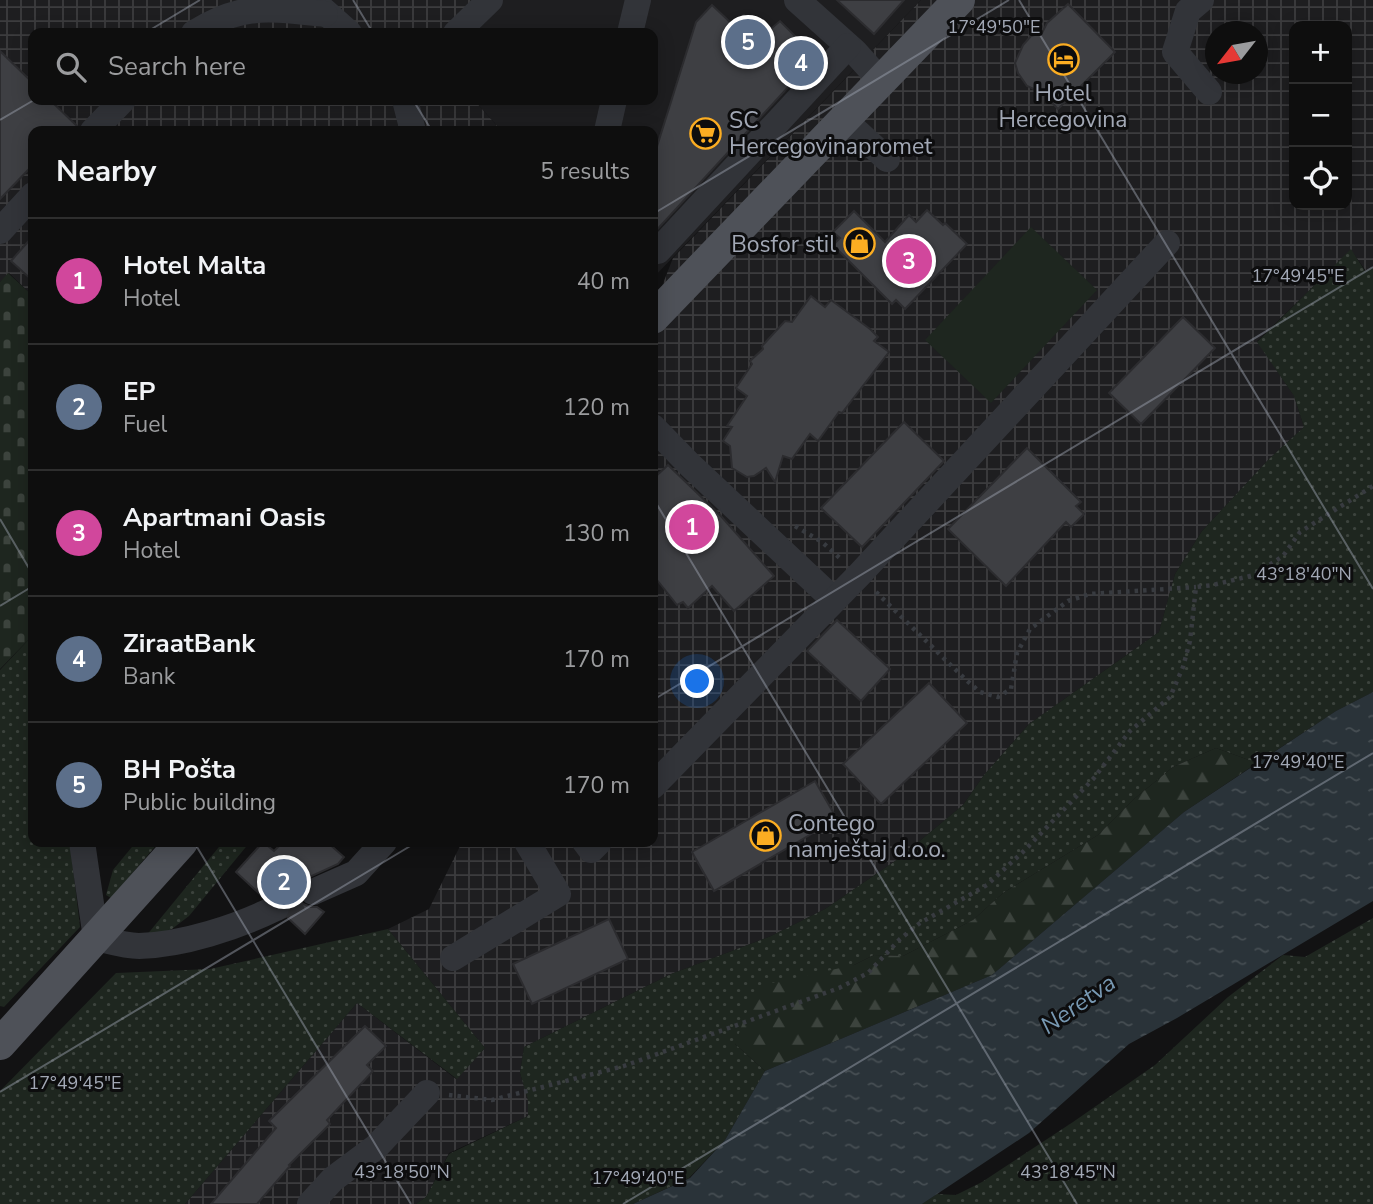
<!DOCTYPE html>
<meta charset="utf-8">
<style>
:root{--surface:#0e0e0e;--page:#171717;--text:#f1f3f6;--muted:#9b9c9e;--line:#2e2e2e;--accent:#fbad22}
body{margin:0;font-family:"Nunito Sans",sans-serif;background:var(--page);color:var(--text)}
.controls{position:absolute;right:21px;top:21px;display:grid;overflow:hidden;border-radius:14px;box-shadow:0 4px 18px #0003}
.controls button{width:63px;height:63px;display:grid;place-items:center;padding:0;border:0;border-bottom:2px solid var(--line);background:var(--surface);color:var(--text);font:35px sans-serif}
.compass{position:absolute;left:1205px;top:21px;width:63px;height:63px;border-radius:50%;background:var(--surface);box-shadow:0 4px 18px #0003;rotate:239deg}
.you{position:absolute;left:698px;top:682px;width:24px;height:24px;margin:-18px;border:5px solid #fff;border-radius:50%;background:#1a73e8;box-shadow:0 0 0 10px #1a73e833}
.badge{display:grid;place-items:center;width:46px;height:46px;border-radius:50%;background:var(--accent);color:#fff;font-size:23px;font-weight:700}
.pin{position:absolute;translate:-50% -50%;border:4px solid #fff;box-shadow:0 2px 7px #0006}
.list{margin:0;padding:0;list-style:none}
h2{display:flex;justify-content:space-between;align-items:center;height:91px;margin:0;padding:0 28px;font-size:30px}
h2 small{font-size:23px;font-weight:400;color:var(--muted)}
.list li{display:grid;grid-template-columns:46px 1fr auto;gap:21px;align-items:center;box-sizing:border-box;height:126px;padding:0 28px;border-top:2px solid var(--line)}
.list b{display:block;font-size:26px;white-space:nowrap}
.list p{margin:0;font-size:23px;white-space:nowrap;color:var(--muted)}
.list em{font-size:23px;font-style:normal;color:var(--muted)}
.icon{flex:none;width:38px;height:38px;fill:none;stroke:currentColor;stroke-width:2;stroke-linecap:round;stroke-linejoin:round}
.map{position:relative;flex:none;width:1373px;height:1204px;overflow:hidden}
.search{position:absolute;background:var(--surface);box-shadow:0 4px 18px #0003;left:28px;top:28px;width:630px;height:77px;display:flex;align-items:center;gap:18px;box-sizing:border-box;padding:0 24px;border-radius:14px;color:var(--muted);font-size:26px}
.panel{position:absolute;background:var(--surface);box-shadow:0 4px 18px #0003;left:28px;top:126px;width:630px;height:721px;border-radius:14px}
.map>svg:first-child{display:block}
</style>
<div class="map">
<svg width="1373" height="1204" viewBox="0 0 1373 1204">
<defs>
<pattern id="industrial-grid" width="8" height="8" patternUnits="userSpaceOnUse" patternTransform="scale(1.75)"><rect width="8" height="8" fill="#1e1e20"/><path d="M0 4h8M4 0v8" fill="none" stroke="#3c3c3e"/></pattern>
<pattern id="grass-dots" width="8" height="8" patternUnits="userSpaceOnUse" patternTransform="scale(1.75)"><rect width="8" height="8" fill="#1e261f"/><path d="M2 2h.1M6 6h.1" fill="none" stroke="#3c433d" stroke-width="1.8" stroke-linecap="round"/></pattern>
<pattern id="forest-firs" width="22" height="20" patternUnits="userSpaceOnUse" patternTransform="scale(1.75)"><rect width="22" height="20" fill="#1e261f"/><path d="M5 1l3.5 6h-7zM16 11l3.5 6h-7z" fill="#3c433d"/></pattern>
<pattern id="cemetery-stones" width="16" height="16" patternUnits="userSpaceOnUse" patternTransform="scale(1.75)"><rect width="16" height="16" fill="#1e261f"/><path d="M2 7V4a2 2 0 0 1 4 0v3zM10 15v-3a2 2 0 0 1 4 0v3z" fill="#3c433d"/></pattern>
<pattern id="water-ripples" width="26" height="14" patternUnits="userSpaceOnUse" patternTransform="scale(1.75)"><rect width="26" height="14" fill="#2a3339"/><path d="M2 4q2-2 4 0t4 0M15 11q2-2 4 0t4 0" fill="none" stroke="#464e53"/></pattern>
</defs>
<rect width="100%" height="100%" fill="#121213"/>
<path fill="#1e1e20" d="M 490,0 L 921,0 L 653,278 L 653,131 L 495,131 L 498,127 L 474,100 L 653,100 L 653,33 L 456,33 Z"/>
<g fill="url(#industrial-grid)" fill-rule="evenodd">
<path d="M 0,0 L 490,0 L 456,33 L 33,33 L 33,100 L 474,100 L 498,127 L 495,131 L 33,131 L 33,296 L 9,273 L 0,282 Z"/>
<path d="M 921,0 L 1373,0 L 1373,268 L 1366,271 L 1351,250 L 1257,341 L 1294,396 L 1304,427 L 1269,459 L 1202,531 L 1175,574 L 1159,632 L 1029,724 L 984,775 L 963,805 L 898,859 L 825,909 L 771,936 L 671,974 L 524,1047 L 520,1073 L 528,1100 L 528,1116 L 449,1153 L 426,1197 L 416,1204 L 185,1204 L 357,1003 L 456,1079 L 485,1048 L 388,929 L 429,909 L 462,842 L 653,842 L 653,309 L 673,258 ZM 1294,26 L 1347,26 L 1347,205 L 1294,205 ZM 1216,32 L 1258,32 L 1258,74 L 1216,74 Z"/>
</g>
<g fill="url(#grass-dots)">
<path d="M 1351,249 L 1365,271 L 1373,268 L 1373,692 L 1336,711 L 1257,763 L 1216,748 L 1173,767 L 1134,799 L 1098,835 L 1003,893 L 973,920 L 903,956 L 874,955 L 854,965 L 735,1044 L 765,1071 L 725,1140 L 689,1178 L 633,1204 L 416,1204 L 426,1197 L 449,1154 L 528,1116 L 528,1100 L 520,1073 L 524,1047 L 671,974 L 771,936 L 825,909 L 898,859 L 963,805 L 984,775 L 1029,724 L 1159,632 L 1175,574 L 1202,531 L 1269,459 L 1304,427 L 1294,396 L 1257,342 Z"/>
<path d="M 33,635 L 33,842 L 70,842 L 80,927 L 4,1007 L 0,1006 L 0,670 Z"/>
<path d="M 136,842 L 159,842 L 111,898 L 106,895 L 113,870 Z"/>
<path d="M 223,842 L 250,842 L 189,916 L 168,932 L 146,936 Z"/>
<path d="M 1373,918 L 1373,1204 L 922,1204 L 937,1194 L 956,1195 L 982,1182 L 1073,1122 L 1155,1065 L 1228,997 L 1283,955 L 1305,957 Z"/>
<path d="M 388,929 L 485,1048 L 457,1079 L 357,1003 L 185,1204 L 0,1204 L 0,1091 L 116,973 L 210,969 Z"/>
</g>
<path fill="url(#forest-firs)" d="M 1216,748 L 1257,763 L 1184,812 L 992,975 L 765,1071 L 735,1044 L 750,1003 L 767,984 L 854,965 L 874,955 L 903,956 L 973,920 L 1003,893 L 1098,835 L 1134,799 L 1173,767 Z"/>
<path fill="url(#cemetery-stones)" d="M 8,273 L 33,296 L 33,635 L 0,669 L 0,282 Z"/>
<path fill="#1e261f" d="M 1031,227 L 1097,290 L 991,403 L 925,340 Z"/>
<path fill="url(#water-ripples)" d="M 1373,692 L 1373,901 L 1177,1018 L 1129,1044 L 1029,1133 L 922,1204 L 633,1204 L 690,1178 L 725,1140 L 765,1071 L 992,975 L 1184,812 L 1336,711 Z"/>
<g fill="#3e3f43" stroke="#2c2c2f" stroke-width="2">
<path d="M 837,0 L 904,0 L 874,34 Z"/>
<path d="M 1068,4 L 1115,52 L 1058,109 L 1043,93 L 1027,86 L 1018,73 L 1015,63 L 1023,45 L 1031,36 L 1042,33 L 1047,23 Z"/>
<path d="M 712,5 L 733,25 L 744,15 L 764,35 L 780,21 L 815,56 L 814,59 L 653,234 L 654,156 L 696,22 Z"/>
<path d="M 0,51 L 33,83 L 33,100 L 50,100 L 78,127 L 78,131 L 33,131 L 33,165 L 0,199 Z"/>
<path d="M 927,210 L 943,225 L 945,223 L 967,244 L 905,309 L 896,300 L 892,304 L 833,245 L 840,238 L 833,232 L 854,211 L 885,242 L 909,215 L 916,222 Z"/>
<path d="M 33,236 L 33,281 L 11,261 Z"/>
<path d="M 811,296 L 825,307 L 831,300 L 870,329 L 878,337 L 874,341 L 889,352 L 842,413 L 839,412 L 818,441 L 810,434 L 792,459 L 783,456 L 775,482 L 766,468 L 754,476 L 747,477 L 732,468 L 730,446 L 723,441 L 732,427 L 727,426 L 747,396 L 736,388 L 752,364 L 750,361 L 763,349 L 762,346 L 785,321 L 792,322 Z"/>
<path d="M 1183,317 L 1215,348 L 1141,424 L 1109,393 Z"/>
<path d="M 904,422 L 944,461 L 862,547 L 821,508 Z"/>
<path d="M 1027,448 L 1081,502 L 1076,506 L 1084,514 L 1071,527 L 1066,522 L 1006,586 L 948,529 Z"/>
<path d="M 668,465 L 720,515 L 774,576 L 734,611 L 712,586 L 688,608 L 683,602 L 677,605 L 653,575 L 653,479 Z"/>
<path d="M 837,620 L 890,669 L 861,701 L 807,651 Z"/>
<path d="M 929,683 L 967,723 L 881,804 L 843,764 Z"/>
<path d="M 815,781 L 837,819 L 714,891 L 692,852 Z"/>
<path d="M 263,842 L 274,851 L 283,842 L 327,842 L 344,857 L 338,864 L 307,878 L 300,883 L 298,890 L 298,898 L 303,904 L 311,907 L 317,907 L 324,912 L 305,934 L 288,918 L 292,909 L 290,901 L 286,896 L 277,892 L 263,897 L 236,872 Z"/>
<path d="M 609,919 L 628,959 L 532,1004 L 513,964 Z"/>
<path d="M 365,1026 L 386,1046 L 367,1065 L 373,1071 L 327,1120 L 330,1124 L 289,1165 L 290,1166 L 257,1204 L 211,1204 L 276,1128 L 269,1121 Z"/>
</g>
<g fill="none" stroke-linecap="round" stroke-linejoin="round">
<path stroke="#2f3033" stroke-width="26" stroke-dasharray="26 13" stroke-linecap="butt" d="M 276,908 L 313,892"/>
<g stroke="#383b40" stroke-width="4.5" stroke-dasharray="3.5 5" stroke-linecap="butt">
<path d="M 795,526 L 822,542 L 842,560"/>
<path d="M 876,592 L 964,678 L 980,692 L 998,697 L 1011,689 L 1017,653 L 1030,629 L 1068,601 L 1090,594 L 1196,587"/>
<path d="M 449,1095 L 492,1100 L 624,1066 L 839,988 L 868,973 L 900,939 L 920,923 L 987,885 L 1026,849 L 1094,778 L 1130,731 L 1170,697 L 1183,667 L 1190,641 L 1196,587 L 1213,585 L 1254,575 L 1283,556 L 1300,532 L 1373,486"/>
</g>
<g stroke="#323439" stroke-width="26">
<path d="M 797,0 L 855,52 L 881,81"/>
<path d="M 1201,0 L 1188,11 L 1175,52 L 1209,92"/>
<path d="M 313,1 L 349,33"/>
<path d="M 194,33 C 244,2 270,9 325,14"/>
<path d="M 456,33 L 490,0"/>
<path d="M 630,33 L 638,0"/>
<path d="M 405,100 L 413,131"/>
<path d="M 843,119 L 887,159"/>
<path d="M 93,131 L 123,100"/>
<path d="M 607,131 L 614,100"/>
<path d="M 0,231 L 33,195"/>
<path d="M 658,251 L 848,46"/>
<path d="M 653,427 L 690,465 L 834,600"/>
<path d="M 653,786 L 859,575 L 1167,243"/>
<path d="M 82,842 L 96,938 C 109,941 125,946 139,946 C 183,945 237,927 276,908"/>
<path d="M 585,842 L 591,850 L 599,842"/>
<path d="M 313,892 L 356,873 L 384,842"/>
<path d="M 453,958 L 558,894 L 527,842"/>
<path d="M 310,1204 L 333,1179 L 376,1147 L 427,1093"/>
</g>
<g stroke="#4e5158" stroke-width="32">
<path d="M 653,318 L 959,0"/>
<path d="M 0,1044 L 182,842"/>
</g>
</g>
<path fill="none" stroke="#a2a8b5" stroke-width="2" stroke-opacity="0.45" d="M 353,0 L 373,33M 1019,0 L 1373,589M 145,33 L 200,0M 413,100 L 432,131M 0,120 L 34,100M 653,214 L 1009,0M 653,498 L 1077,1204M 0,519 L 33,575M 0,606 L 33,586M 653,700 L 1373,267M 194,842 L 411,1204M 0,1092 L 417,842M 623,1204 L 1373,753"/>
<defs>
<symbol id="hotel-ring" viewBox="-11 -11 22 22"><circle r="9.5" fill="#0d0d0e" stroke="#fbad22" stroke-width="1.5"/><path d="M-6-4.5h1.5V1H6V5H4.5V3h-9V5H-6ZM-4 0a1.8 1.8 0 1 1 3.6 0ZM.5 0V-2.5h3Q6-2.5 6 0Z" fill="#fbad22"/></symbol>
<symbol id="supermarket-ring" viewBox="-11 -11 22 22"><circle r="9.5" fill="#0d0d0e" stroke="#fbad22" stroke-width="1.5"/><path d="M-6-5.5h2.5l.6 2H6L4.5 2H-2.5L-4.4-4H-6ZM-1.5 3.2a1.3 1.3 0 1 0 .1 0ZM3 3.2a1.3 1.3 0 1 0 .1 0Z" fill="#fbad22"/></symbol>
<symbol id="shop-ring" viewBox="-11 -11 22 22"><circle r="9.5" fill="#0d0d0e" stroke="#fbad22" stroke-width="1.5"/><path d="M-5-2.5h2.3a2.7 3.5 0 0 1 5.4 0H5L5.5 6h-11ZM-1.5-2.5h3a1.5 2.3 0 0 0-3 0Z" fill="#fbad22"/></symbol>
</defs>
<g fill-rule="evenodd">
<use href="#hotel-ring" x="1046" y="42" width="35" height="35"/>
<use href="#supermarket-ring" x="688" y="116" width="35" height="35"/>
<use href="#shop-ring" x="842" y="226" width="35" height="35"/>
<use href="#shop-ring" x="748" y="818" width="35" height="35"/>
</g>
<g text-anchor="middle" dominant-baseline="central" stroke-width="6" stroke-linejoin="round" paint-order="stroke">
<g font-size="23" fill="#a2a8b5" stroke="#0d0d0e" text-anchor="start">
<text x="1063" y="93" text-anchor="middle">Hotel<tspan x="1063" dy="26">Hercegovina</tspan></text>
<text x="729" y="120">SC<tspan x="729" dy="26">Hercegovinapromet</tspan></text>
<text x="836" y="244" text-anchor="end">Bosfor stil</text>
<text x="788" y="823">Contego<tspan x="788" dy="26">namještaj d.o.o.</tspan></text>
</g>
<g font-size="24" font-style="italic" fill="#7798b2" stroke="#0d0d0e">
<text transform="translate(1078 1004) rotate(-35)">Neretva</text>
</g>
</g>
<g font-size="18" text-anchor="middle" fill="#a2a8b5" stroke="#0d0d0e" stroke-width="6" stroke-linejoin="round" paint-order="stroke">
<text x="994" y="33">17°49'50"E</text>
<text x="1298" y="282">17°49'45"E</text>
<text x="1304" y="580">43°18'40"N</text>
<text x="1298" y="768">17°49'40"E</text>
<text x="75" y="1089">17°49'45"E</text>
<text x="402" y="1178">43°18'50"N</text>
<text x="1068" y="1178">43°18'45"N</text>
<text x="638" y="1184">17°49'40"E</text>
</g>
</svg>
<div class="controls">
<button>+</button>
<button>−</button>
<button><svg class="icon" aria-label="locate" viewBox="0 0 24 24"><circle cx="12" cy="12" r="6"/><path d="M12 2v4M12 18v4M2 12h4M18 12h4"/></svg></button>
</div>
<svg class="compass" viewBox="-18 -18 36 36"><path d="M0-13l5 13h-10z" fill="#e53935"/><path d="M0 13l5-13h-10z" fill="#9b9c9e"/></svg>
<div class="you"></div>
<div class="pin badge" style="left:692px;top:527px;background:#d1479c">1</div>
<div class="pin badge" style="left:284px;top:882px;background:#5c6f8a">2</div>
<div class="pin badge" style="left:909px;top:261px;background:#d1479c">3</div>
<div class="pin badge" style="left:801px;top:63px;background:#5c6f8a">4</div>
<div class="pin badge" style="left:748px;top:42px;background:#5c6f8a">5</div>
<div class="search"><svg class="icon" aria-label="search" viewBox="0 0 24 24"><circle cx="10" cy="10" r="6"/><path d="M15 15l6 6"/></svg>Search here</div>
<section class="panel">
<h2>Nearby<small>5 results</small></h2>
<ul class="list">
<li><span class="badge" style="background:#d1479c">1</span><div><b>Hotel Malta</b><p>Hotel</p></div><em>40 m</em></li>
<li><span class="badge" style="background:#5c6f8a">2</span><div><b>EP</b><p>Fuel</p></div><em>120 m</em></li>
<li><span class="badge" style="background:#d1479c">3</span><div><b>Apartmani Oasis</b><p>Hotel</p></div><em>130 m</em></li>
<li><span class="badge" style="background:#5c6f8a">4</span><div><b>ZiraatBank</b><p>Bank</p></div><em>170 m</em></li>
<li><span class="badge" style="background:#5c6f8a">5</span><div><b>BH Pošta</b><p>Public building</p></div><em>170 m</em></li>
</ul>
</section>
</div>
